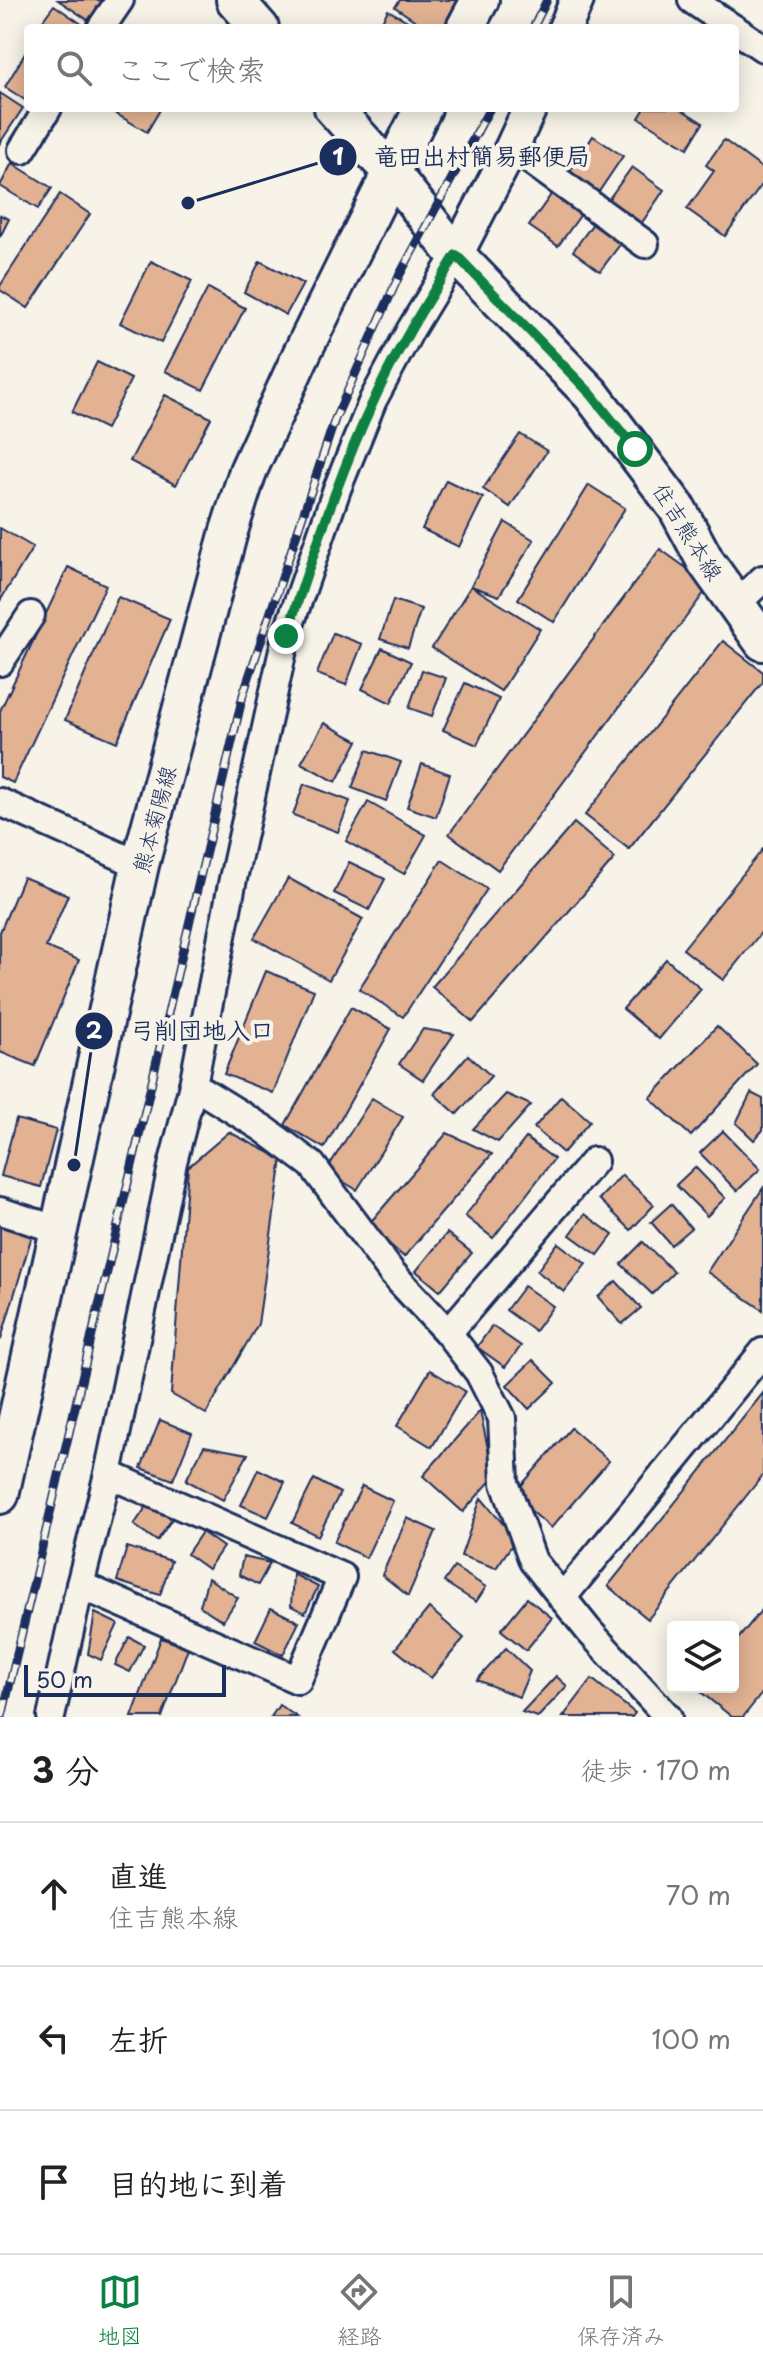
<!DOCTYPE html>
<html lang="ja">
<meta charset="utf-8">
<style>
:root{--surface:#fff;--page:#f6f6f6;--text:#222;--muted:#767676;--line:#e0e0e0;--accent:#0b8043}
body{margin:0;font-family:"Playpen Sans","Klee One",sans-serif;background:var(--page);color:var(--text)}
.controls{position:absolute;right:24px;bottom:24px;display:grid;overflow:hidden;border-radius:8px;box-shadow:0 4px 20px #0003}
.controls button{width:72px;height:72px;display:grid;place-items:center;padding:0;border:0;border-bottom:2px solid var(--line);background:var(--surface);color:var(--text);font:40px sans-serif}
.scale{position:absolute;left:24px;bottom:20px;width:202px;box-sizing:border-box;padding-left:8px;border:4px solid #1b2f5e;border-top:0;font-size:22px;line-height:28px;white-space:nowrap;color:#1b2f5e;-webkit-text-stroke:6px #f7f3e8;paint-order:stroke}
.stop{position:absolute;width:24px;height:24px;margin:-18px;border:6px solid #0b8043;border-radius:50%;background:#fff}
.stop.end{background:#0b8043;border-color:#fff;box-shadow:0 2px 8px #0008}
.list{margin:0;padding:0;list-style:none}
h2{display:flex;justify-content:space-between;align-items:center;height:104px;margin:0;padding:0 32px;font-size:34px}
h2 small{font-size:26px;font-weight:400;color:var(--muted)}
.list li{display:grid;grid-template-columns:52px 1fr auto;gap:24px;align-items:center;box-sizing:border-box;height:144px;padding:0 32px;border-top:2px solid var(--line)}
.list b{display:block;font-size:30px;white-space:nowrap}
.list p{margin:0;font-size:26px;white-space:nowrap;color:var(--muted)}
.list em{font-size:26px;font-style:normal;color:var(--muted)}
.icon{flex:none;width:44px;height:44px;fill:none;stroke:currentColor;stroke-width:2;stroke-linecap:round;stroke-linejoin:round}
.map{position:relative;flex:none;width:763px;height:1717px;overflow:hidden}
.search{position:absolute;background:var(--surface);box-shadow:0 4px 20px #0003;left:24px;right:24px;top:24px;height:88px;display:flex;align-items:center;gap:20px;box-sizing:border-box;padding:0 28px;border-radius:8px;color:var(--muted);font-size:30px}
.sheet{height:536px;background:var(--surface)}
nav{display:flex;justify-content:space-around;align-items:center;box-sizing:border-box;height:112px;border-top:2px solid var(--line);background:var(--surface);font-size:22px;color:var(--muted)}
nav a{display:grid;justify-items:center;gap:4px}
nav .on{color:var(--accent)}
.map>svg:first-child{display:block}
</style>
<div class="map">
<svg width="763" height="1717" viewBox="0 0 763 1717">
<rect width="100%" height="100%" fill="#f7f3e8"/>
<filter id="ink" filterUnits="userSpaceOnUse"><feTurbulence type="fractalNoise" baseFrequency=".0125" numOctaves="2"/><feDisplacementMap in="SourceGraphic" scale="16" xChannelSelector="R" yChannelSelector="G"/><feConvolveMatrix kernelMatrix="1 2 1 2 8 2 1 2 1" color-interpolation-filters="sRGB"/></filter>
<g filter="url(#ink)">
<g fill="#e2b293" stroke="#1b2f5e" stroke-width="2">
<path d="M 58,0 L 106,0 L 91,22 Z"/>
<path d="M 400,0 L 464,0 L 446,28 L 426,28 L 395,7 Z"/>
<path d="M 54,5 L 83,25 L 81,28 L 37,28 Z"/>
<path d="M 388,10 L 420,28 L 378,28 Z"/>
<path d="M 27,50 L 28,51 L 28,102 L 5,87 Z"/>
<path d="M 0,93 L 23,108 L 0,143 Z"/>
<path d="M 115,108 L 161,108 L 147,132 L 113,112 Z"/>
<path d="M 645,108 L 679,108 L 703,123 L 688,148 L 639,118 Z"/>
<path d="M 593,136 L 623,156 L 598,193 L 569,173 Z"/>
<path d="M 724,140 L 763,169 L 763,183 L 725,236 L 687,209 L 714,171 L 706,165 Z"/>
<path d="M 12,163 L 52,188 L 38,209 L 0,186 Z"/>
<path d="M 632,167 L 664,190 L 641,224 L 608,200 Z"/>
<path d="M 555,189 L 584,210 L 558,246 L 529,226 Z"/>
<path d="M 60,194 L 90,214 L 28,308 L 0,290 L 0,286 Z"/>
<path d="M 0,215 L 9,219 L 0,237 Z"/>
<path d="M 597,218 L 625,238 L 600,271 L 573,251 Z"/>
<path d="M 151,261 L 192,281 L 161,343 L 120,323 Z"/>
<path d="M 260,261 L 303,284 L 286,315 L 244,292 Z"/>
<path d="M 208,288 L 245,308 L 203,390 L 165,371 Z"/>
<path d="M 97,362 L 131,379 L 106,429 L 72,412 Z"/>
<path d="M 165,395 L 211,418 L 176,485 L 130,461 Z"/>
<path d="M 520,434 L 547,451 L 510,507 L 483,489 Z"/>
<path d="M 446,480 L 483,498 L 459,547 L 422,529 Z"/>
<path d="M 589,485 L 625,508 L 554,622 L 518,599 Z"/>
<path d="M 505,522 L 534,540 L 499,596 L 471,586 Z"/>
<path d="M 0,528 L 33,547 L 0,601 Z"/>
<path d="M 660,549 L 710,585 L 498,870 L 449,834 Z"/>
<path d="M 68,567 L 106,585 L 13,783 L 0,777 L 0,711 Z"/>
<path d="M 471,586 L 540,629 L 501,691 L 432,648 Z"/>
<path d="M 118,597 L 170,619 L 117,742 L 65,720 Z"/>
<path d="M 393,600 L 421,609 L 408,648 L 380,639 Z"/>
<path d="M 333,633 L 362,644 L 346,685 L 317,674 Z"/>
<path d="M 723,641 L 763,672 L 763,682 L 629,849 L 585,815 Z"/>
<path d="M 382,648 L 411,662 L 391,703 L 362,689 Z"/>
<path d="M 422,670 L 446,678 L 432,716 L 409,708 Z"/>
<path d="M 465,683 L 499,699 L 477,745 L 443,730 Z"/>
<path d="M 324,723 L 358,741 L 336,782 L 301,763 Z"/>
<path d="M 367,750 L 401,762 L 386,801 L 352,788 Z"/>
<path d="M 422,764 L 450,774 L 436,817 L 407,807 Z"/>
<path d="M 304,784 L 350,801 L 338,832 L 293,815 Z"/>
<path d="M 368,802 L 426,835 L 404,874 L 346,841 Z"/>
<path d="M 574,823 L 615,858 L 473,1022 L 432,987 Z"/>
<path d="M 763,849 L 763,930 L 723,980 L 683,949 Z"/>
<path d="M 442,860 L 487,889 L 403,1017 L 359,989 Z"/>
<path d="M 349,862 L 385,879 L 369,910 L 334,893 Z"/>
<path d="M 23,877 L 68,895 L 46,947 L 79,960 L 35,1066 L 0,1052 L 0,932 Z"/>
<path d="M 288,878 L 363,919 L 329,980 L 254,938 Z"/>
<path d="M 666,959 L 701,989 L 659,1039 L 623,1009 Z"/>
<path d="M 266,971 L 314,990 L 273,1093 L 224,1074 Z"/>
<path d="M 351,1007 L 391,1029 L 324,1148 L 285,1125 Z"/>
<path d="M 717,1026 L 757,1064 L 691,1136 L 650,1098 Z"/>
<path d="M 423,1029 L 454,1034 L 423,1080 L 399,1064 Z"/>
<path d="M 468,1055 L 491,1076 L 457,1114 L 434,1094 Z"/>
<path d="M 751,1093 L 763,1099 L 763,1130 L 754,1140 L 736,1123 Z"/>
<path d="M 506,1094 L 531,1105 L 498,1142 L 473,1129 Z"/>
<path d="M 561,1096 L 590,1121 L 563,1153 L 534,1128 Z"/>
<path d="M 372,1098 L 403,1117 L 357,1190 L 326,1171 Z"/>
<path d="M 16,1119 L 56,1130 L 41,1187 L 1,1176 Z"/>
<path d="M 723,1131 L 760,1169 L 737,1191 L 700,1153 Z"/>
<path d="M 229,1132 L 282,1159 L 258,1324 L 206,1414 L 171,1394 L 188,1167 Z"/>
<path d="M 447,1133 L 492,1154 L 404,1257 L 368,1225 Z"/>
<path d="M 526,1138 L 554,1159 L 493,1238 L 465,1216 Z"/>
<path d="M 695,1167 L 725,1198 L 707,1216 L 676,1185 Z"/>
<path d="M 622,1175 L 654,1205 L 631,1230 L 599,1199 Z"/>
<path d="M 763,1188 L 763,1310 L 707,1272 Z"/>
<path d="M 671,1204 L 691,1228 L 671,1245 L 651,1222 Z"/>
<path d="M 585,1214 L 613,1235 L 598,1255 L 570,1235 Z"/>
<path d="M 0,1222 L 33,1232 L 1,1339 L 0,1338 Z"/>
<path d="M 447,1233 L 472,1253 L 440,1291 L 416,1271 Z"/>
<path d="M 643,1242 L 674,1272 L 652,1294 L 621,1264 Z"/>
<path d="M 558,1243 L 586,1264 L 564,1292 L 537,1271 Z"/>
<path d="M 616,1281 L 641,1308 L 622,1324 L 598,1297 Z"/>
<path d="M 524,1286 L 553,1306 L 535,1331 L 506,1310 Z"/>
<path d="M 492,1326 L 521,1346 L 505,1367 L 477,1347 Z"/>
<path d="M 533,1360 L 556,1383 L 529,1409 L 507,1385 Z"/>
<path d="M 430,1370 L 465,1391 L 432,1447 L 397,1426 Z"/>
<path d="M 763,1393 L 763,1475 L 648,1619 L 608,1586 Z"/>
<path d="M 480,1411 L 494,1477 L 463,1512 L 423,1476 Z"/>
<path d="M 160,1420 L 192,1433 L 173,1480 L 141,1468 Z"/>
<path d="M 571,1428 L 609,1461 L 551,1528 L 513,1495 Z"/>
<path d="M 204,1446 L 248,1454 L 223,1500 L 186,1480 Z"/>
<path d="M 258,1469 L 285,1482 L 268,1517 L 241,1505 Z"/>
<path d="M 314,1479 L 340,1493 L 318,1536 L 292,1523 Z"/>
<path d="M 362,1486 L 393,1501 L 366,1558 L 334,1542 Z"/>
<path d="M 481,1498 L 516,1539 L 496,1568 L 461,1556 Z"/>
<path d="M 149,1503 L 172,1519 L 157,1541 L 134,1525 Z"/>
<path d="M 407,1518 L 436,1531 L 408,1596 L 382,1575 Z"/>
<path d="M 202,1532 L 223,1547 L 208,1569 L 187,1554 Z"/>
<path d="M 127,1547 L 171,1561 L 160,1595 L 117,1581 Z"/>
<path d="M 243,1557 L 270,1563 L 258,1585 L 239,1575 Z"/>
<path d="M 454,1567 L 486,1587 L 476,1602 L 444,1582 Z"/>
<path d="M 293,1574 L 318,1587 L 305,1613 L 291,1606 Z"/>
<path d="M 208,1578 L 238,1598 L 223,1621 L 200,1606 Z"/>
<path d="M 527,1598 L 552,1618 L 526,1650 L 501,1630 Z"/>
<path d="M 271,1608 L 299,1622 L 283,1655 L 255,1641 Z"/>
<path d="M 429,1608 L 464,1638 L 431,1678 L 395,1649 Z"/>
<path d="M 763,1608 L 763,1692 L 743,1717 L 732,1717 L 697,1689 L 733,1687 L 733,1645 Z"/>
<path d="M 95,1613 L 118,1624 L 101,1660 L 88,1654 Z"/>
<path d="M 129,1637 L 144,1645 L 130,1672 L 115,1665 Z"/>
<path d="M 161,1638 L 188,1648 L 162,1717 L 132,1717 Z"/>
<path d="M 506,1648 L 530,1671 L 519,1697 L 477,1680 Z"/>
<path d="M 556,1676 L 567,1686 L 538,1717 L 522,1712 Z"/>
<path d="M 592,1679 L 635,1713 L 632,1717 L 563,1717 Z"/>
<path d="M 279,1705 L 297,1717 L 271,1717 Z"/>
</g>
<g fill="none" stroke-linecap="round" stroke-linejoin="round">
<defs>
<g id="minor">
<path d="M 692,0 L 733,28"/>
<path d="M 101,28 L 120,0"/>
<path d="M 735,29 L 763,48"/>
<path d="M 512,147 L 645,244"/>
<path d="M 22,150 L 48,108"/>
<path d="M 736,604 L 763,579"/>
<path d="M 0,662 L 31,615"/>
<path d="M 0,802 L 140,865"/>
<path d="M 193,1085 L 264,1129 L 312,1165 L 392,1273 L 448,1333 L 479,1373 L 502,1418 L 505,1483 L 533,1561 L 589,1631 L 668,1717"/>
<path d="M 0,1211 L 59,1230"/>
<path d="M 448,1333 L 594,1161"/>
<path d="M 80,1585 L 298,1680 L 342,1577 L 108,1474"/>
<path d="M 562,1598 L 763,1352"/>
<path d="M 51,1717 L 80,1585 L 108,1474 L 173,1162 L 193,1085 L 233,879 L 286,636 L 337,489 L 373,400 L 411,329 L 456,255"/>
</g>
<g id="tertiary">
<path d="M 565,28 L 577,0"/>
<path d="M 456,255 L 512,147 L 530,108"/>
</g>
<g id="secondary">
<path d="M 235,0 L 260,28"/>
<path d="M 465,28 L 480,0"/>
<path d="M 333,108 L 390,171 L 456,255 L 591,394 L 677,508 L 706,562 L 763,642"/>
<path d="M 0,1495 L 140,865 L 229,531 L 248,471 L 301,355 L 423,108"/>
</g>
</defs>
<use href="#minor" stroke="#1b2f5e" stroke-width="32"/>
<use href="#tertiary" stroke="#1b2f5e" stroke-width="38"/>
<use href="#secondary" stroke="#1b2f5e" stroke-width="42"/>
<use href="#minor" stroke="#f7f3e8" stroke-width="26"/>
<use href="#tertiary" stroke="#f7f3e8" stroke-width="32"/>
<use href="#secondary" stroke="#f7f3e8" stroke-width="36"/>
<defs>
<g id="rail">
<path d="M 533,28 L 547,0"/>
<path d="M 2,1717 L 243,695 L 335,419 L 399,276 L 490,108"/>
</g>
</defs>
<use href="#rail" stroke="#1b2f5e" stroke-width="9"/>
<use href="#rail" stroke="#f7f3e8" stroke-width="6" stroke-dasharray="18" stroke-linecap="butt"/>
</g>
</g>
<g fill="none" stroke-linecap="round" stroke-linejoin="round" filter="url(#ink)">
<path stroke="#0b8043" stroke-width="10" d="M 286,636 C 313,557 338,476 374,400 C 397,349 427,302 456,255 L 591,394 L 635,449"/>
</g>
<g text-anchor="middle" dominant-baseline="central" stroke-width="8" stroke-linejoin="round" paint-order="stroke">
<g font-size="22" fill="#1b2f5e" stroke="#f7f3e8">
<text transform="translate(689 531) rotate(58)">住吉熊本線</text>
<text transform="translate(153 819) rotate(-75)">熊本菊陽線</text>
</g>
</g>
<path fill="none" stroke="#1b2f5e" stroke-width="3" d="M188 203L338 157M74 1165L94 1031"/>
<g fill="#1b2f5e" stroke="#f7f3e8" stroke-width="3">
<circle cx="188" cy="203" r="8"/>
<circle cx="74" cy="1165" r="8"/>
<circle cx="338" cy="157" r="20"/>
<circle cx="94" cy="1031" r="20"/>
</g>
<g font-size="24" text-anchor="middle" font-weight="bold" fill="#fff">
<text x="338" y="165">1</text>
<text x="94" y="1039">2</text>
</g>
<g font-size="24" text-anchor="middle" font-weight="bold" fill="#1b2f5e" stroke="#f7f3e8" stroke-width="8" stroke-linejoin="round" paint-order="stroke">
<text x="482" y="165">竜田出村簡易郵便局</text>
<text x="202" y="1039">弓削団地入口</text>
</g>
</svg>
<div class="controls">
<button><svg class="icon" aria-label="layers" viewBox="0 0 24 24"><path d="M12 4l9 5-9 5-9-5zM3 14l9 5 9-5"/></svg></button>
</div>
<div class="scale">50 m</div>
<div class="stop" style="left:635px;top:449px"></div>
<div class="stop end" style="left:286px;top:636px"></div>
<div class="search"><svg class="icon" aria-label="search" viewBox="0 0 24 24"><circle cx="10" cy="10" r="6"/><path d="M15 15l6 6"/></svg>ここで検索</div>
</div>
<section class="sheet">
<h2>3 分<small>徒歩 · 170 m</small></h2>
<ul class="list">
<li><svg class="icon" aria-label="ahead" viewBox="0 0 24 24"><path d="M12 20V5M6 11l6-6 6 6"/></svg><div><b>直進</b><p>住吉熊本線</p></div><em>70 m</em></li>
<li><svg class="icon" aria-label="left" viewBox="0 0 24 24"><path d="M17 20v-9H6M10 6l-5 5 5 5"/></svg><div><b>左折</b></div><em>100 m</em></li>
<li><svg class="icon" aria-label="arrive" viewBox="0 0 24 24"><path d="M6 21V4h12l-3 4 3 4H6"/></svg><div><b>目的地に到着</b></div></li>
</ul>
</section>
<nav>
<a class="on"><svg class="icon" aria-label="map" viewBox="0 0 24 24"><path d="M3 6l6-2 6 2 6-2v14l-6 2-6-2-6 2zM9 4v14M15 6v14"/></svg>地図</a>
<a><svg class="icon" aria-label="directions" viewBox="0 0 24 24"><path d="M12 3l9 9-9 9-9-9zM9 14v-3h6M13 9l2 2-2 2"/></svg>経路</a>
<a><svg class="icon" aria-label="saved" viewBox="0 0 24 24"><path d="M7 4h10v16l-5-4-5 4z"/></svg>保存済み</a>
</nav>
